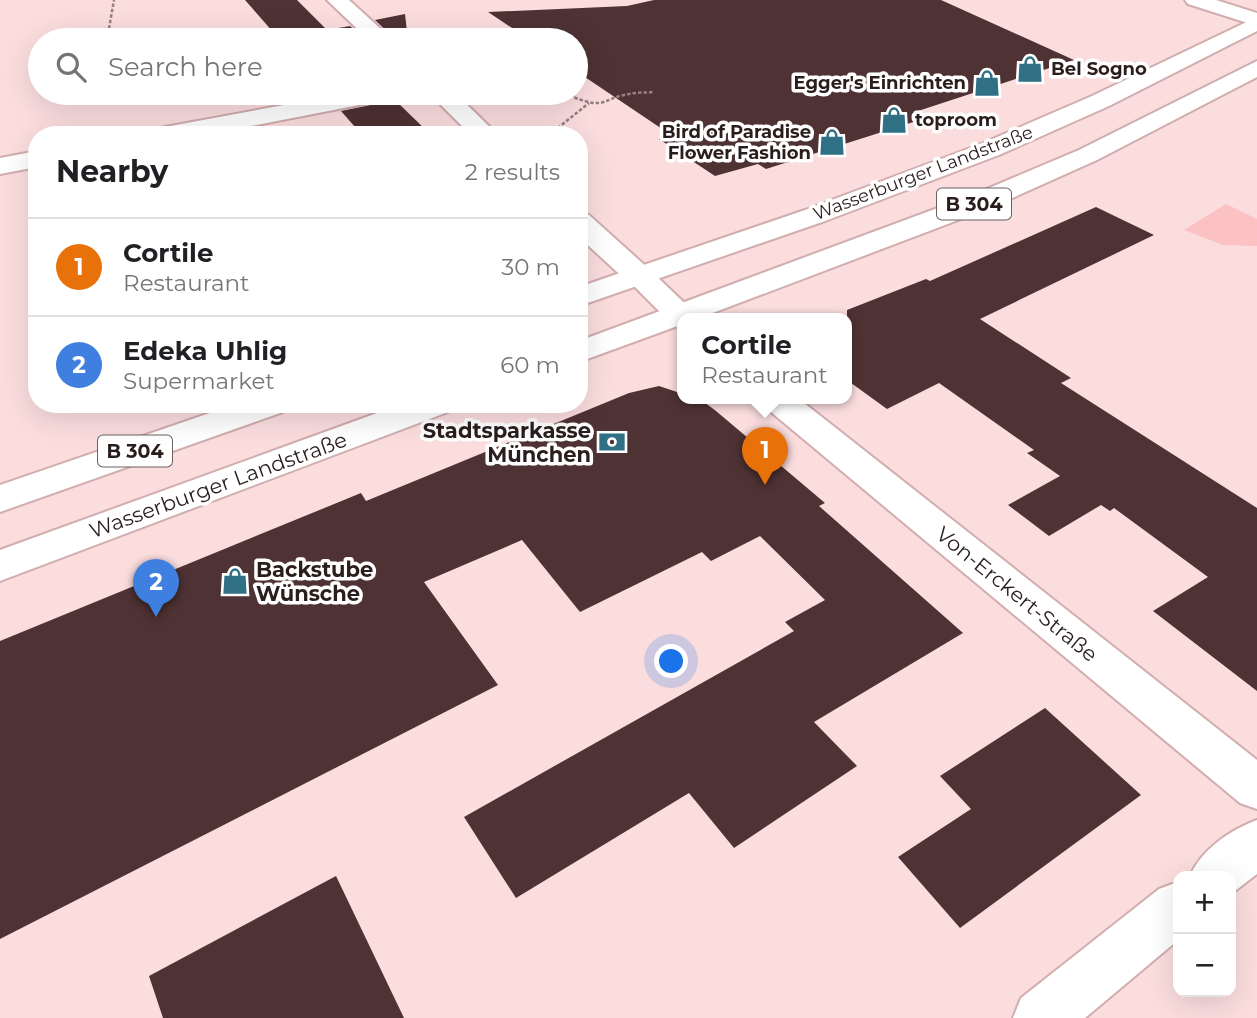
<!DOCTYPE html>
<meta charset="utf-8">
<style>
:root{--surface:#fff;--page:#f2f2f2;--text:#202124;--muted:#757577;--line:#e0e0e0;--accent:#1a73e8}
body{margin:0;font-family:Montserrat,sans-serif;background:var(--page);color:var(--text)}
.controls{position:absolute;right:21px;bottom:21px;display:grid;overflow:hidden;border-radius:14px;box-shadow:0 7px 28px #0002}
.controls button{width:63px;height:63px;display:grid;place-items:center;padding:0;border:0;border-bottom:2px solid var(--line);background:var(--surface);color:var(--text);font:35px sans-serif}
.you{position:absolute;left:672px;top:662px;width:24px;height:24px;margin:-18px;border:5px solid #fff;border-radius:50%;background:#1a73e8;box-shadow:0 0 0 10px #1a73e833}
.badge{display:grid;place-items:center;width:46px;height:46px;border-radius:50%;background:var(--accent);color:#fff;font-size:23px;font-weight:700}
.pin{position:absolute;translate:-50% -58px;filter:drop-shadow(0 2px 4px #0008)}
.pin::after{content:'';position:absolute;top:37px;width:24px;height:21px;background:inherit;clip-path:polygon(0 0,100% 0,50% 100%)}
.popup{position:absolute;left:677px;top:313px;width:175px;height:91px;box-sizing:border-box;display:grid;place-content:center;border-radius:14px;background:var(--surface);filter:drop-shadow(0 2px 5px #0005);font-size:23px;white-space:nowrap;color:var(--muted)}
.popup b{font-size:26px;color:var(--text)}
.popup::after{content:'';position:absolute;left:50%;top:100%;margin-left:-14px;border:14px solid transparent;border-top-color:var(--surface)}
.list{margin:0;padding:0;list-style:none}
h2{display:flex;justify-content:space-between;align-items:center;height:91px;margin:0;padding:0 28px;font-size:30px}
h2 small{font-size:23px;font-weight:400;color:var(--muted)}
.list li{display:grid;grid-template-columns:46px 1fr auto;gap:21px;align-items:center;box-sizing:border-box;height:98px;padding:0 28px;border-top:2px solid var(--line)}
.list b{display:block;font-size:26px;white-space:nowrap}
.list p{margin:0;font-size:23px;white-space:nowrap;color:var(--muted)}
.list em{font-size:23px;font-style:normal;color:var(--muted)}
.icon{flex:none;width:38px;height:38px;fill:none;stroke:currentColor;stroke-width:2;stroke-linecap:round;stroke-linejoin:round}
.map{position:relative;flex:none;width:1257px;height:1018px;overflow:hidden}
.search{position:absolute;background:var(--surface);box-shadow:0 7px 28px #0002;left:28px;top:28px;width:560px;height:77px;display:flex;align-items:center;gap:18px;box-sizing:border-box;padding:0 24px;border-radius:38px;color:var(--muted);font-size:26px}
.panel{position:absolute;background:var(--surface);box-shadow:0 7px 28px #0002;left:28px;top:126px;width:560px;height:287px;border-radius:28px}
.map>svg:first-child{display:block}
</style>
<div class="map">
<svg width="1257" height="1018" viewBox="0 0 1257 1018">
<rect width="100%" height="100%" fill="#fbddde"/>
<path fill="#fcc1c3" d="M 1226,204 L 1257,219 L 1257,246 L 1223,245 L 1184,230 Z"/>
<g fill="#4f3233">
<path d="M 245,0 L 297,0 L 327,30 L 350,26 L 365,40 L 280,40 Z"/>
<path d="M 654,0 L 941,0 L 1074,60 L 918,111 L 929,117 L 766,169 L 758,164 L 715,176 L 659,139 L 671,135 L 576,71 L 576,40 L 530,40 L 488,12 L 627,6 Z"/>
<path d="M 405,14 L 408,40 L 396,40 L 375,20 Z"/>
<path d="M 395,100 L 431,135 L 362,135 L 341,111 Z"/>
<path d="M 1096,207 L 1154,235 L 980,319 L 1071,378 L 1061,383 L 1257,508 L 1257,691 L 1153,611 L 1208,577 L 1114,508 L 1110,511 L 1101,505 L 1049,536 L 1008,505 L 1060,476 L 1027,453 L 1034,450 L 939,383 L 887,409 L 847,380 L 847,310 L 926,279 L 930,281 Z"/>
<path d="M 659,386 L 683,394 L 683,399 L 700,399 L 716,411 L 825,503 L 819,506 L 963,633 L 814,722 L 857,766 L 734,848 L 689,793 L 516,898 L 464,817 L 794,631 L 785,622 L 825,600 L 760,536 L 711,561 L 702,552 L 580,612 L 522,540 L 424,582 L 498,685 L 0,939 L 0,641 L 361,493 L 366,501 L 629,393 Z"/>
<path d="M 1045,708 L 1141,795 L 960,928 L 898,857 L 971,809 L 940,776 Z"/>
<path d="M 336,876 L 404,1018 L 163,1018 L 149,976 Z"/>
</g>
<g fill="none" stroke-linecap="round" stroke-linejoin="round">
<defs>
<g id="minor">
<path d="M 327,0 L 349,0 L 393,40 L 369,40 Z"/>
<path d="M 1185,0 L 1216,0 L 1257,13 L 1257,26 L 1188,4 Z"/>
<path d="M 349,93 L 397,93 L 393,98 L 385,100 L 205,135 L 153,135 L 156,130 L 165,127 Z"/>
<path d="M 429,93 L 455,93 L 498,135 L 471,135 Z"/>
<path d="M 37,151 L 37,167 L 0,174 L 0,158 Z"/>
<path d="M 579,213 L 589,215 L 650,270 L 654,276 L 650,282 L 639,285 L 628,282 L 579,237 Z"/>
<path d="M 1257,820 L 1257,874 L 1231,894 L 1231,876 L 1190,876 C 1201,850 1230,830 1257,820 Z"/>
<path d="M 1178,882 L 1178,940 L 1085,1018 L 1013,1018 L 1021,998 L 1159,889 Z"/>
</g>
<g id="tertiary">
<path d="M 639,267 L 650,270 L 701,319 L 683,319 L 683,328 L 674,326 L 624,276 L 628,270 Z"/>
<path d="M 760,399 L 799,399 L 1257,760 L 1257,809 L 1240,803 L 765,407 Z"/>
</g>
<g id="primary">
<path d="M 1257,17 L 1257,31 L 1109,106 L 999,155 L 825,221 L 579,306 L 579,287 L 805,210 L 981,144 L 1092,96 Z"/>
<path d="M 1257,61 L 1257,77 L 1097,160 L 990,208 L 697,319 L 683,319 L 683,324 L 579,362 L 579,341 L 970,196 L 1079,150 Z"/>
<path d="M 236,404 L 288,404 L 283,412 L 0,512 L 0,485 Z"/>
<path d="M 402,404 L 453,404 L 448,412 L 0,581 L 0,550 Z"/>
</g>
</defs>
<use href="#minor" stroke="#d1adae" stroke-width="4"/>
<use href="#tertiary" stroke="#d1adae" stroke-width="4"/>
<use href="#primary" stroke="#d1adae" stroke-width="4"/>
<g stroke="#968081" stroke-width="2.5" stroke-dasharray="3.5 2" stroke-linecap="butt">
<path d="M 108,34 L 114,0"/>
<path d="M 574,93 L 573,97 C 607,110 600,99 629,94 C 637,92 645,93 653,92"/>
<path d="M 549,135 L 589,103"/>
</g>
<use href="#minor" fill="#fff" fill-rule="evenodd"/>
<use href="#tertiary" fill="#fff" fill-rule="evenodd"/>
<use href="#primary" fill="#fff" fill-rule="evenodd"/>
</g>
<defs>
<symbol id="shop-bare" viewBox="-9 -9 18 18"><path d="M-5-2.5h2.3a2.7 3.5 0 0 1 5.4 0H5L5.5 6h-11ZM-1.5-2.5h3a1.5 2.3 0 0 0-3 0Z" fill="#307084" stroke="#fff" stroke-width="2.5" paint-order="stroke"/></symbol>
<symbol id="bank-bare" viewBox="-9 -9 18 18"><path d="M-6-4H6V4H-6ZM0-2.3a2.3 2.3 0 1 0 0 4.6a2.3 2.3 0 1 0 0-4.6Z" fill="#307084" stroke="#fff" stroke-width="2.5" paint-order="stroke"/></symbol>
</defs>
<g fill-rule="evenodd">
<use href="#shop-bare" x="1011" y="50" width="38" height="38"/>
<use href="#shop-bare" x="968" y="64" width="38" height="38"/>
<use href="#shop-bare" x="875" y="101" width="38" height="38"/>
<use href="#shop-bare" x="813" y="123" width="38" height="38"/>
<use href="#bank-bare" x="593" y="423" width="38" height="38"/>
<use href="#shop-bare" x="216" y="562" width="38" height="38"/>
</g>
<g text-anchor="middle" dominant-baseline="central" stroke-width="7" stroke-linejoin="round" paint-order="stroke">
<g font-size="18" font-weight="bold" fill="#2a1d1d" stroke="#fff" text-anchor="start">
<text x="1051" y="69">Bel Sogno</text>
<text x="966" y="83" text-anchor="end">Egger's Einrichten</text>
<text x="915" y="120">toproom</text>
<text x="811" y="132" text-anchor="end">Bird of Paradise<tspan x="811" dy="21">Flower Fashion</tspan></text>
</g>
<g font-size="18" fill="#2a1d1d" stroke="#fff">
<text transform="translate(923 173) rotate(-21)">Wasserburger Landstraße</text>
</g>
<g fill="#fff" stroke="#6a6161" stroke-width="2">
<rect x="937" y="188.5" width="74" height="31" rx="5"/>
<rect x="98" y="435.5" width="74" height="31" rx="5"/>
</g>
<g font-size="19" font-weight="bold" fill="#2a1d1d">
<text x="974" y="204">B 304</text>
<text x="135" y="451">B 304</text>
</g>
<g font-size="21" font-weight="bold" fill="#2a1d1d" stroke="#fff" text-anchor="end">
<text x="591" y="430">Stadtsparkasse<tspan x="591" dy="24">München</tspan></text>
<text x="256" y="569" text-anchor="start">Backstube<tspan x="256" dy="24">Wünsche</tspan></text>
</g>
<g font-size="21" fill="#2a1d1d" stroke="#fff">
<text transform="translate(218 485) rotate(-20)">Wasserburger Landstraße</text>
<text transform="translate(1017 594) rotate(39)">Von-Erckert-Straße</text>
</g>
</g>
</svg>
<div class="controls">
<button>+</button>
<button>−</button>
</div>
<div class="you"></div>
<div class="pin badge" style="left:765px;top:485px;background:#e8710a">1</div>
<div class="popup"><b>Cortile</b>Restaurant</div>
<div class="pin badge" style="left:156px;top:617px;background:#3f7fe0">2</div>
<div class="search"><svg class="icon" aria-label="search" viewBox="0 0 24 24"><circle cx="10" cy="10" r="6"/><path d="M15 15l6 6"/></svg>Search here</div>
<section class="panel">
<h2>Nearby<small>2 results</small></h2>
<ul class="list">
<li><span class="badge" style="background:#e8710a">1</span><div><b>Cortile</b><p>Restaurant</p></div><em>30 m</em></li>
<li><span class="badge" style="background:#3f7fe0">2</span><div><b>Edeka Uhlig</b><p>Supermarket</p></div><em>60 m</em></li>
</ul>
</section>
</div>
